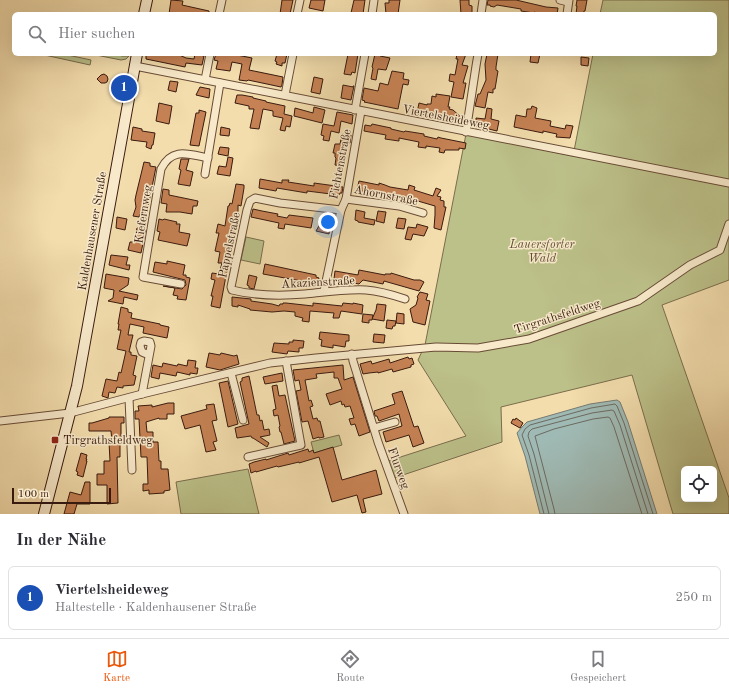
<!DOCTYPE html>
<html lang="de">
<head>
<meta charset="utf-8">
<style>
	body { margin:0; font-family:"Old Standard TT",serif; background:#f7f7f7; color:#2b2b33 }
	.controls { position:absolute; right:12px; bottom:12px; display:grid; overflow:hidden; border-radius:6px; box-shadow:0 4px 16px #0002 }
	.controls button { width:36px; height:36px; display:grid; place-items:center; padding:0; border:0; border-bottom:1px solid #e1e1e2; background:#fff; color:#2b2b33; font:20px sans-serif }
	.scale { position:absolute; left:12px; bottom:10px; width:99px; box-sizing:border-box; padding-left:4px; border:2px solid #391a0e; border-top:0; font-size:11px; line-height:14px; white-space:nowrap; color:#391a0e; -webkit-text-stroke:3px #f7e9ca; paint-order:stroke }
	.you { position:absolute; left:328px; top:222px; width:14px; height:14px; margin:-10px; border:3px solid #fff; border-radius:50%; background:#1a73e8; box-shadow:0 0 0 6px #1a73e833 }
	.badge { display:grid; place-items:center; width:26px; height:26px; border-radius:50%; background:#ea580c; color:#fff; font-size:13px; font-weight:700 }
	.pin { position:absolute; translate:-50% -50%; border:2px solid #fff; box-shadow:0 1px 4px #0006 }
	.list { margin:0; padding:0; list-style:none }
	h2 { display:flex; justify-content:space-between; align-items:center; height:52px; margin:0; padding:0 16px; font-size:17px }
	h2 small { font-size:13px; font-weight:400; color:#7c7c81 }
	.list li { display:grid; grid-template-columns:26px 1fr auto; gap:12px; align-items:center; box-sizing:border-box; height:64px; margin:0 8px 8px; padding:0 8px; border:1px solid #e1e1e2; border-radius:6px }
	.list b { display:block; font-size:15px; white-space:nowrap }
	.list p { margin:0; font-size:13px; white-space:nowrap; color:#7c7c81 }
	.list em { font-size:13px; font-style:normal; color:#7c7c81 }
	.icon { flex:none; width:22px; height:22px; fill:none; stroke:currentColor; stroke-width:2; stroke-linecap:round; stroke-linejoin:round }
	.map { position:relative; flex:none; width:729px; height:514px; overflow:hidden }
	.search { position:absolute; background:#fff; box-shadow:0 4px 16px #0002; left:12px; right:12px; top:12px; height:44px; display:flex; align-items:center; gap:10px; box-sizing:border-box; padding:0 14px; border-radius:6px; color:#7c7c81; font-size:15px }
	.sheet { height:124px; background:#fff }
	nav { display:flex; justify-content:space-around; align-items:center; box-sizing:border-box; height:56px; border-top:1px solid #e1e1e2; background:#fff; font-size:11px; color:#7c7c81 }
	nav a { display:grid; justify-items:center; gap:2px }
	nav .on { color:#ea580c }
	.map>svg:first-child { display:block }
	.green { fill:#bcc089; stroke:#7a6d4c; fill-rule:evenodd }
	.water { fill:#9fbab4; stroke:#767a72 }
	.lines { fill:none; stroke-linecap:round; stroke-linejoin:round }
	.shore { stroke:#6c6a61; stroke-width:1 }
	.building { fill:#c68254; stroke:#391a0e }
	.street-casing { stroke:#684b36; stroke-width:9 }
	.secondary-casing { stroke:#391a0e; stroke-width:12 }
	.street { stroke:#f7e9ca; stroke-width:7 }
	.secondary { stroke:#f7e9ca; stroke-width:10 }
	.poi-dot { fill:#8f2418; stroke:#f7e9ca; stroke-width:1.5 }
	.labels { text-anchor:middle; stroke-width:3; stroke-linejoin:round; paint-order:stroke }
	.street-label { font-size:12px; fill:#391a0e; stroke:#f7e9ca }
	.park-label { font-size:12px; font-style:italic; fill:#604c33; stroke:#f7e9ca }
	.poi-label { font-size:12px; fill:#391a0e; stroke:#f7e9ca; text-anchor:start }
</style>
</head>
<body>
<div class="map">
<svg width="729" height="514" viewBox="0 0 729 514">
	<rect width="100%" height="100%" fill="#f3ddad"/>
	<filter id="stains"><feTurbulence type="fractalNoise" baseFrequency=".005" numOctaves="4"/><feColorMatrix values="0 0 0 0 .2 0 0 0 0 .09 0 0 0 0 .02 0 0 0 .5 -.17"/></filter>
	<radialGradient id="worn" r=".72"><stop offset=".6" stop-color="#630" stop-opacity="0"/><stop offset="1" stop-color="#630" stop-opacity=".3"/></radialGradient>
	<g class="green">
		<path d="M603 0H729V280L662 305 729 498V514H673L632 375 501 407 502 442 394 478 388 461 466 436 418 360 425 345 466 134 573 156 593 54H715V14H600ZM684 469H714V499H684Z"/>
		<path d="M40 54H63L91 60 90 65Z"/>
		<path d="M91 54H115L122 56H129L126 59 121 60Z"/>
		<path d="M246 237 264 241 260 264 241 260Z"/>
		<path d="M339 435 342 445 314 453 311 442Z"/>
		<path d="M248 469 259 514H181L176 482Z"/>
	</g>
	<path class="water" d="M617 400 620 402 628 422 657 514H540L525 456 517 433 522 427 527 422 590 404Z"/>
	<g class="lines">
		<g class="shore">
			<path d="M544 514 529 455 522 435 525 429 530 425 591 408 615 404 617 406 624 423 653 514"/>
			<path d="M549 514 534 454 528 436 529 432 532 429 592 413 612 410 614 411 620 425 648 514"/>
			<path d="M555 514 554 509 535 436 554 429 593 419 608 417 610 418 614 427 642 514"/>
		</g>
	</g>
	<g class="building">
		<path d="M171 0 183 1 182 5 209 11V14H169Z"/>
		<path d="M282 0H293L290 14H280Z"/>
		<path d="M311 0H325L323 11 309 8Z"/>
		<path d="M354 0H365L363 14 351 13Z"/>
		<path d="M389 0H400L398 14H386L385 3H389Z"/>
		<path d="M460 0H469V5L472 6V14H461Z"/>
		<path d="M488 0H516L546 7 558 8 557 14H541L534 12V13L521 11V9L497 5 494 7 490 6V5H487Z"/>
		<path d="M577 0H587L585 11H584L583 14H576L577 6H576Z"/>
		<path d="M146 54H177L186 58 194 59 195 54 204 56 202 65 186 63 185 67 146 59Z"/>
		<path d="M216 54H237V55L252 58 249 70 283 77 282 85 281 87 248 80 247 81 239 80 242 64 232 62 230 71 216 69 218 61 214 60Z"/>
		<path d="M277 54H287L285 63H282V66L276 64 277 62 275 61Z"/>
		<path d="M348 54H358L355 73 352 72 351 75 344 74Z"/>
		<path d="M375 54H381L380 56 390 58 386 70 378 69 376 80 371 79 373 68 372 67Z"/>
		<path d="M457 54H466L462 65 468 66 463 83H466L463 99 451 97 454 82 449 81 450 74 455 75 458 59H456Z"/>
		<path d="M487 54H498L496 67V70L498 71 495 89H493V93L488 92 485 108 475 106 478 94H480L486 80 485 64Z"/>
		<path d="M531 54H540L538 63 530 62Z"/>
		<path d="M581 57 589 58 588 66 581 65Z"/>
		<path d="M392 71 404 73 403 79 409 80 408 85 403 84 398 109 364 102 365 101 362 100 364 88 378 91 380 83 388 85Z"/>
		<path d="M104 74 107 76 108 79 107 82 105 83H101L97 79 101 75Z"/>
		<path d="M314 77 323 79 320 94 311 92Z"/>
		<path d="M170 81 178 82 176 92 168 90Z"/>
		<path d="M343 85 353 87V86H354L351 100 341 98Z"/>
		<path d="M200 87 210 89 209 98 196 95Z"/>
		<path d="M436 94 450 96 448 107H450L449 109 453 110 462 118 459 119 458 122 417 113 419 103 427 105V104H431L432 96 436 97Z"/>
		<path d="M237 95H242L253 97V98L266 101V102L285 106 284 114 292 116 290 127 286 126 285 131 280 130 283 118 273 116V111L263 109 259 129 250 128 254 109H249V106L235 103Z"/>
		<path d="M159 103 172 106 169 124 156 121Z"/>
		<path d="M532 106 537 108 535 118 551 121 550 126 565 129 566 125 573 126 570 138 556 137 557 134 543 131V133L514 127 516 115 526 117 527 109H531Z"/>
		<path d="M314 107 325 110 322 123 294 116 295 108 313 113Z"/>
		<path d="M487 108 492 109 491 119 499 121 497 131 472 125 473 120 476 121V118L485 119Z"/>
		<path d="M199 110 206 112 199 146 190 145 196 113H199Z"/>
		<path d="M337 112 353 115 352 124 341 121 339 133 331 131 329 141 323 140 324 136 321 135 323 124 334 126Z"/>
		<path d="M372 124 391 128V129L404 132 405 131 424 134V136L437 139 438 137 441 138 466 143 465 149 459 148V150H445L444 153 439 152 440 148 426 146V148L418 147 419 142 399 138V141L385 139 386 135 364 131 365 125 371 126Z"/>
		<path d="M133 127 142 129V131L155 133 153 145H152L151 149 146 147 147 142 131 140Z"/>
		<path d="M221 127 230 129 229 136 220 135Z"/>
		<path d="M342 134 351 135 350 143H347L344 159H342L340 166 335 165 336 158 335 157V153H333L335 144H340Z"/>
		<path d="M220 147 229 148 228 156 218 154Z"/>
		<path d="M228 157 233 158 230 176 217 174 219 166 226 167Z"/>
		<path d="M181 159H189L186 170 193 172 190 186 178 184 181 170 179 169Z"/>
		<path d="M144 162 150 163V166L156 167 147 212H143V215L140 214 139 217 133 216 136 207 135 200 136 195Z"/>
		<path d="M260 179 282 183V180H289L288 182 314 186V183L343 187 342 193H340L339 195 307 191V193L277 188 276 191 259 188Z"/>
		<path d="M359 181 379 185V183L385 185 390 187 408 190 409 185 415 187 414 190 433 196 436 188 441 190 437 196 441 197 440 200 444 201V207H446L441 230 434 228 435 215V206L404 197 403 199 357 190Z"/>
		<path d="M236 184 244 185V188L241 206 238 205V211L220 308 211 306 213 296H211L215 280 211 279 212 273 219 274 222 263H218L220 252 215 251 219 233H216L218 224 225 226 228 206H229L230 203 232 204Z"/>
		<path d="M163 189 169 190V195L198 201 197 206H193L192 214 180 212H166L167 204 161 203Z"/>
		<path d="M253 209 262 211 278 214 277 216 287 218 289 215 313 218 311 228 285 224 284 229 278 228 279 223 251 217Z"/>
		<path d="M356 210 365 212 364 218 375 220 374 225 358 222V221L355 220Z"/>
		<path d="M378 211 386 212 384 223 376 221Z"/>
		<path d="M117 217 127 219 125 230 116 228Z"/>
		<path d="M398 218 406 219 404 229 396 228Z"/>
		<path d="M159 219 163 220 164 219 177 222 176 224H180L179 232 190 234 187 246 158 240 160 232 157 231Z"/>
		<path d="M323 219 331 220 329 234 316 231Z"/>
		<path d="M417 224 428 227 424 236 413 234 411 240 405 239 408 227 416 228Z"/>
		<path d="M137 228 146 229 141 253 128 250 130 242H134Z"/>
		<path d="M111 255 128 257 126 265H130L129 270 109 265Z"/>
		<path d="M167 261 185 265 183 275H186V277L190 278 186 300 177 299 178 296 173 295 175 288 163 286 182 289 186 285 185 280 153 272 155 262 167 264Z"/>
		<path d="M265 264 316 275V277L319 278 318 284 263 274Z"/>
		<path d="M359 270 385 275V274H391V273L414 280H420L424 282 419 291 384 281 383 284 363 280 359 284 334 279 335 271 358 275Z"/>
		<path d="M106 274 129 278 128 285 119 291 138 295 137 300 124 297 123 304 108 301 113 298 114 290 104 288Z"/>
		<path d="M249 275 257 277 254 289 249 288V286L247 285Z"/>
		<path d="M420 292 428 294 426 300 430 301 425 325 413 322 410 309 416 305 418 298 417 297Z"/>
		<path d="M232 297 251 299V301L272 304 279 306 280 304H283V303H286L313 306V303L342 306 343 303 353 304V303L363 305 362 314 341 311 339 318H333L334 313 310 311 309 322 302 321 303 318 295 316V312L284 311 272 312 250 310V309L238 305V307L232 306Z"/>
		<path d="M377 304 386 305 384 321 372 319 376 310Z"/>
		<path d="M121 307 128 309V312L132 313 131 318 160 324V325L169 327 167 338 143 333 144 327 130 324 128 335H133L129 352H131V355L137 356 133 375 136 376 134 385 123 386V388L117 387 115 393 109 392 108 398 102 396 106 379 117 381 119 372 121 373 126 351 117 349 121 330H118L119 324H118Z"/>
		<path d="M397 313 404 314V324L396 323Z"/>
		<path d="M363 314 373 315 372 320H369V323L362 322Z"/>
		<path d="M387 320 396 321 395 326H393L392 329 386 328Z"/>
		<path d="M320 332 349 335V341H346L345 347 333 345V348L321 346 322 340 319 339Z"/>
		<path d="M374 334 385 335 384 343 373 342Z"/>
		<path d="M293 340 304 341 303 348H299V352L288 351 287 354 272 352 274 343 289 344V342H293Z"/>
		<path d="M209 353 220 355 221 353 234 356 237 355 239 364 220 370 206 367Z"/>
		<path d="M408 357 409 359 412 358 414 364 411 365V367L393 372 392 369 378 373V372L369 373 363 374 360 364 371 361 372 364 389 359 390 363Z"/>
		<path d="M188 360 196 361 195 368H198L197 374 190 373V375L177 372 176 376 160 373 159 379 151 377 153 365 162 367 163 363 177 366 178 364 187 366Z"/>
		<path d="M343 365 344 380 353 377 370 432 359 436 355 424 351 425 349 419 354 418 350 406 345 407 344 404 342 405 341 401 330 405 326 394 342 389 338 378H334V372L316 374 317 378 305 380 309 401 311 400 313 406 310 407 313 419 317 418 318 421H320L324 437 319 438V437L313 439 308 421 302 422 296 391 301 390 299 380 295 381 293 370Z"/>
		<path d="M282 373 283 381 265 384 263 377Z"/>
		<path d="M249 376 257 415H259L260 421 262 420 264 430 269 429 270 435 260 437 269 443 267 447 253 438H252L251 436 237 438 235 428 249 424 240 382 242 381V378Z"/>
		<path d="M228 381 238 424 228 427 219 383Z"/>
		<path d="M277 385 279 396 285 395 295 441 284 444 281 432H280L279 427 280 426 278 415 274 416 273 410 276 409 272 386Z"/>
		<path d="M402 391 414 427 418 426 424 443 413 447 409 435 386 442 383 432 402 426 399 414 379 421 377 416H375L374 411 395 404 392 394Z"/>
		<path d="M168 403H174V414H167V419H159V418L146 422 147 432H153V442H158L159 461H161V469H168L170 490 164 491V493L149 494V490L143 491V484H148L147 457H141L139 419H135V411H139L138 406 152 405V407Z"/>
		<path d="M214 404 217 420 212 421 217 441 213 442 216 450 206 452 200 425 185 429 181 416 207 409 206 405Z"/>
		<path d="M109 417H124V423H121V443H120V457H117L118 503 107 504V485H97V474H104V461H110L109 442H112L111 431H89V423H92L109 418Z"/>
		<path d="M516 418 523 423 520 428 511 423 513 419 515 420Z"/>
		<path d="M333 447 342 480 376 470 382 494 363 499 366 512 362 513 357 495 332 502 319 457 299 463V462L278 467 277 466 256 472V471L251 473 249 464 254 462 266 459V460L288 453 289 455 308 449 309 452 313 450 314 453Z"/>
		<path d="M81 453 87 455 86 459H87L86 461H87L83 477 77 475 78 472 76 471Z"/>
		<path d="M85 482H90V504H77L74 514H64L70 492 81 495Z"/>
	</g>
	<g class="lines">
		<g class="street-casing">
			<g id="street">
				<path d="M560 0 568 2"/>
				<path d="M219 14 222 0"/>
				<path d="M297 14 300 0"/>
				<path d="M372 14 374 0"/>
				<path d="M481 14 483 0"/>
				<path d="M567 14 569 0"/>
				<path d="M135 66C333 106 531 145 729 183"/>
				<path d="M205 80 210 54"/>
				<path d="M285 95 293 54"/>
				<path d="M355 110 365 54"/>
				<path d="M466 132 476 66 478 54"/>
				<path d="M205 174 220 83"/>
				<path d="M346 199 399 206 423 213"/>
				<path d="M341 210 280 203 255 198 250 201 247 210 231 287 232 290C256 296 281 296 305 294 325 292 346 289 366 290 380 291 393 295 405 299"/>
				<path d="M181 284 143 277 161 169C172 147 188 154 208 158"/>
				<path d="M324 291 341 210 346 199 361 111"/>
				<path d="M352 354 353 361 378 442 404 514"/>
				<path d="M231 373 243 420"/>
				<path d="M142 394 151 346 150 342 144 341 141 342 140 346 142 352 149 355"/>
				<path d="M129 398 132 470"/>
				<path d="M0 421 70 413 142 394 270 363 316 358 436 347 478 348 529 339 638 301 690 265 720 250 729 224"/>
				<path d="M374 428 395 422"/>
				<path d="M248 457 301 445 286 361"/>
			</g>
		</g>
		<g class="secondary-casing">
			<g id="secondary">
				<path d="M144 14 147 0"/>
				<path d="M44 514 77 386 137 54"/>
			</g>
		</g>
		<use href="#street" class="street"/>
		<use href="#secondary" class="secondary"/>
	</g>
	<rect class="poi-dot" x="51" y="436" width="8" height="8" rx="2"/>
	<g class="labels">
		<g class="street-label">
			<text transform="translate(446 117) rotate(11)" y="4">Viertelsheideweg</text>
			<text transform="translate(340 164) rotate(-79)" y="4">Fichtenstraße</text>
			<text transform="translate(386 195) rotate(11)" y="4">Ahornstraße</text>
			<text transform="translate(143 214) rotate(-81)" y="4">Kiefernweg</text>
			<text transform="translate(92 231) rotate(-80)" y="4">Kaldenhausener Straße</text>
			<text transform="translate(229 245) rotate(-78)" y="4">Pappelstraße</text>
			<text transform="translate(318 282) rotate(-3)" y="4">Akazienstraße</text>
			<text transform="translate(557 316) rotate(-18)" y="4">Tirgrathsfeldweg</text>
			<text transform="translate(399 468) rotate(70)" y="4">Flurweg</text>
		</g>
		<g class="park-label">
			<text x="542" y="248">Lauersforter<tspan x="542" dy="14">Wald</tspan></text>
		</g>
		<g class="poi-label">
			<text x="63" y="444">Tirgrathsfeldweg</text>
		</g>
	</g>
	<rect width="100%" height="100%" filter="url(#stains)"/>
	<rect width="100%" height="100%" fill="url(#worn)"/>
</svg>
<div class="controls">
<button><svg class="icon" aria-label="locate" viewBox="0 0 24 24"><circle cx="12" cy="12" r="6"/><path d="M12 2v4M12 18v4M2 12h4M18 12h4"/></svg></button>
</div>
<div class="scale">100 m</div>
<div class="you"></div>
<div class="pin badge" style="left:124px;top:88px;background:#1a4fb4">1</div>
<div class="search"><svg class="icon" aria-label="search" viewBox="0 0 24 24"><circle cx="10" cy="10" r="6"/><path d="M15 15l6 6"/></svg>Hier suchen</div>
</div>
<section class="sheet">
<h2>In der Nähe<small></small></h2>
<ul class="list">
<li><span class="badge" style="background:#1a4fb4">1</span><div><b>Viertelsheideweg</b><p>Haltestelle · Kaldenhausener Straße</p></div><em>250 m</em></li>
</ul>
</section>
<nav>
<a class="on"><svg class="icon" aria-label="map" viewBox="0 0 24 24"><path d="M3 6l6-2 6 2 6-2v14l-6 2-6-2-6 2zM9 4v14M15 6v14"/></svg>Karte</a>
<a><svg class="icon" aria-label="directions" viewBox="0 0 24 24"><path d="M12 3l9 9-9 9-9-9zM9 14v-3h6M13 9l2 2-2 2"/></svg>Route</a>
<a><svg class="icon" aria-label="saved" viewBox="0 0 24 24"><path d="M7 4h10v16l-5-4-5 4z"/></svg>Gespeichert</a>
</nav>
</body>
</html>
